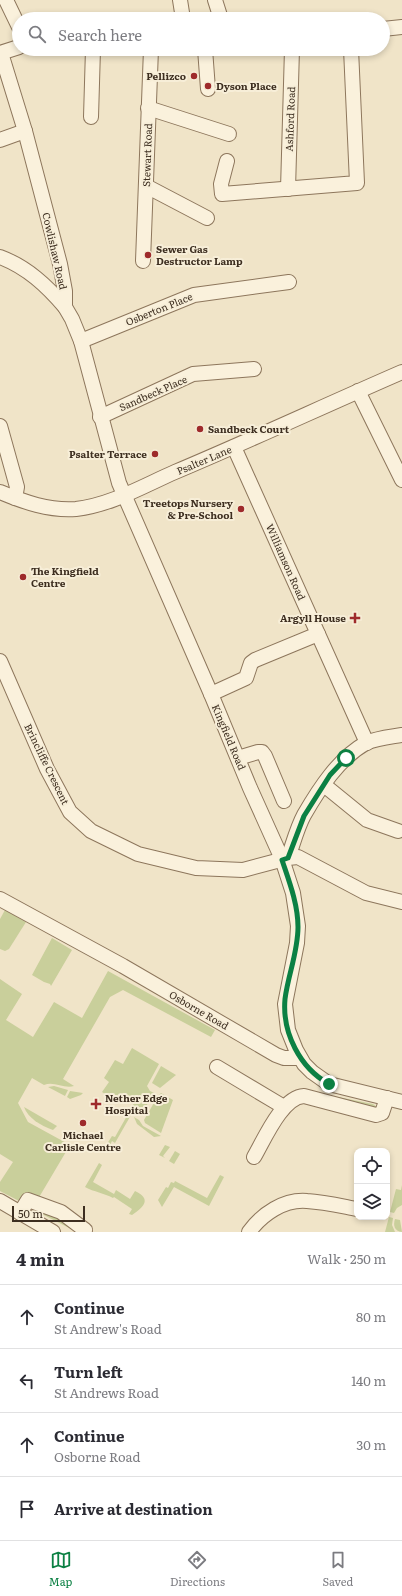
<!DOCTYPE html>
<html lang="en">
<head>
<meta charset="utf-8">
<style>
	body { margin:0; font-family:Literata,serif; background:#f2f2f3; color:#2b2b33 }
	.controls { position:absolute; right:12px; bottom:12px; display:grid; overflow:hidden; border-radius:8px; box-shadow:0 2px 6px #0003 }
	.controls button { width:36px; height:36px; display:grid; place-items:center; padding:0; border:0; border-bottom:1px solid #e1e1e2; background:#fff; color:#2b2b33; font:20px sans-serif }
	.scale { position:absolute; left:12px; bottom:10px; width:73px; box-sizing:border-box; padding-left:4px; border:2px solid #3d2e20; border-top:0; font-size:11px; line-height:14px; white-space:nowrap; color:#3d2e20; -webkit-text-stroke:3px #f7eed8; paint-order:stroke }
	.stop { position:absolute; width:12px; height:12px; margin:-9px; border:3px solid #0b8043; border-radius:50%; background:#fff }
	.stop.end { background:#0b8043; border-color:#fff; box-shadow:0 1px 4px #0008 }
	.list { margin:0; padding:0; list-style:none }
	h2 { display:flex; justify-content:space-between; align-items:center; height:52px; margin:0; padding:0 16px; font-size:17px }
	h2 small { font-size:13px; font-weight:400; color:#7c7c81 }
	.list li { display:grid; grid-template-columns:26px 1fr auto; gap:12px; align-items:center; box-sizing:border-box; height:64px; padding:0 16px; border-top:1px solid #e1e1e2 }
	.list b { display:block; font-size:15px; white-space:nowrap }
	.list p { margin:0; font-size:13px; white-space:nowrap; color:#7c7c81 }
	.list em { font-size:13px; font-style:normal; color:#7c7c81 }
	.icon { flex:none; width:22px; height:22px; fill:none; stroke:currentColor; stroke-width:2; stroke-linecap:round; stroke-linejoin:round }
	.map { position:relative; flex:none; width:402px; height:1232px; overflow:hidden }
	.search { position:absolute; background:#fff; box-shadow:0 2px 6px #0003; left:12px; right:12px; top:12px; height:44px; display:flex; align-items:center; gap:10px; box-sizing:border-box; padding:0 14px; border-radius:22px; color:#7c7c81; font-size:15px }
	.sheet { height:308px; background:#fff }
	nav { display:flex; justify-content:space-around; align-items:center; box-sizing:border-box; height:56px; border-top:1px solid #e1e1e2; background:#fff; font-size:11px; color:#7c7c81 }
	nav a { display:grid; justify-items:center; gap:2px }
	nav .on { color:#0b8043 }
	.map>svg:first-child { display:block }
	.green { fill:#c9cf9b }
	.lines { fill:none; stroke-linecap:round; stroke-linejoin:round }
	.minor-casing { stroke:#8d765c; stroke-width:16 }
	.minor { stroke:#faf1dc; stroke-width:14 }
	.route { stroke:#0b8043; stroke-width:5 }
	.poi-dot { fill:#9e2a2b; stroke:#f7eed8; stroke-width:1.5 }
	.labels { text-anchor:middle; stroke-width:4; stroke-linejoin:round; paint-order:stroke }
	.poi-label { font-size:10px; font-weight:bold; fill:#3d2e20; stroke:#f7eed8; text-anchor:start }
	.street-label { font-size:10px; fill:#3d2e20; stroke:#f7eed8 }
</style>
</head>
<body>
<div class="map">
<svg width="402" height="1232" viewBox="0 0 402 1232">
	<rect width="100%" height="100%" fill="#f0e4c8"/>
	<g class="green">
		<path d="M5 910 26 922 9 949 5 951 0 949V919Z"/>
		<path d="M52 938 72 950 51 986 50 984 44 982 32 975Z"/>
		<path d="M108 971 215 1030 211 1037 123 990 110 997 63 1079 74 1086C64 1089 54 1081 44 1085L32 1078 18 1103 28 1122 70 1145 38 1199 26 1192 19 1201 0 1191V1182L13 1162 0 1154V979L22 994 6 1020 33 1037 54 1002 82 1018Z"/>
		<path d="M132 1048 159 1064 147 1086 150 1091 154 1093 141 1115 131 1109 134 1103 122 1096 121 1097 113 1094 111 1098 102 1092 109 1082 104 1078 115 1060 123 1064Z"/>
		<path d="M161 1066 176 1075 160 1088 152 1083Z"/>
		<path d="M54 1086 68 1090 65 1096 48 1087Z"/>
		<path d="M70 1091 83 1093 81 1095 70 1099 67 1097Z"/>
		<path d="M161 1093 173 1100 161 1133 145 1123 144 1120 158 1096Z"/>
		<path d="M333 1096 373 1104 378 1108 374 1111 332 1100Z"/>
		<path d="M24 1107 57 1126 53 1130C41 1126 28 1118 24 1107Z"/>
		<path d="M128 1114 131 1115 115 1143 112 1141 110 1145 107 1144 112 1136 115 1137Z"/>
		<path d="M134 1117 139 1120 143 1126 161 1136 154 1137 137 1124Z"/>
		<path d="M165 1145 170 1147 163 1156 165 1158 159 1155Z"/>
		<path d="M175 1151 180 1154 174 1164 169 1161Z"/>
		<path d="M99 1163 102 1165 93 1182 114 1194 116 1190 130 1199 135 1191C152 1199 144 1207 132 1215L129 1214 132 1209 114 1197 113 1198C104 1193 94 1192 85 1187Z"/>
		<path d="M220 1175 224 1177 209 1206 174 1187 162 1207 158 1200 166 1187 168 1188 171 1182 174 1183 175 1181 207 1198Z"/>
		<path d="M402 1185V1205L397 1208 394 1213 390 1212 396 1189 401 1190Z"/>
		<path d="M39 1208 48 1210 77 1232 34 1210Z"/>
		<path d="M389 1217 393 1218 392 1225 395 1232H385Z"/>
		<path d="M395 1219 400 1220 402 1232C394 1231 393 1225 395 1219Z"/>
	</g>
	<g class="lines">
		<g class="minor-casing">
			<g id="minor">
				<path d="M6 0 19 27"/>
				<path d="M180 0 183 19"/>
				<path d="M215 0 221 19"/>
				<path d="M383 29 402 27"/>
				<path d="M205 49 208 89"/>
				<path d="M0 53 19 47"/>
				<path d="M1 53 25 131 60 264 65 291V307L72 319 81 341 119 483 211 694 250 788 282 859 293 893 298 926 297 943 285 1004 288 1030 296 1050 304 1064 312 1072 329 1084 402 1102"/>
				<path d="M148 108 229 134"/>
				<path d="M91 117 93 49"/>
				<path d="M0 140 25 131"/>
				<path d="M227 161 221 184 222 194 357 183 351 49"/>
				<path d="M146 186 207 218"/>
				<path d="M288 189 292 49"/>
				<path d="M0 257C27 267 47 286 65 307"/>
				<path d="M143 261 151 49"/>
				<path d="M81 341 194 295 289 282"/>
				<path d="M358 391 402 480"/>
				<path d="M100 417 193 374 254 369"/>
				<path d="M0 426 17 487 15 498"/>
				<path d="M234 447 367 743"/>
				<path d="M0 492C24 502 49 511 76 509 111 505 143 486 175 472 251 440 326 405 402 372"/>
				<path d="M0 661 47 769 70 812 91 831 138 854 196 868 243 870 288 858 298 857 366 893 402 902"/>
				<path d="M211 694 246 678 251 663 255 660 318 634"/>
				<path d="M238 758 258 752H262L265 756 284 801"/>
				<path d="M324 785 367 820 398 831"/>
				<path d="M288 858C293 844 297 828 304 815 319 789 339 758 366 743 377 738 390 737 402 735"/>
				<path d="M0 899 123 966 276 1055 284 1058H300"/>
				<path d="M217 1067 284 1107"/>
				<path d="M254 1157C264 1140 282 1097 304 1096L376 1115 382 1113 387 1098"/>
				<path d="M0 1201 53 1232"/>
				<path d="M20 1213 28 1200 61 1212 85 1230 84 1232"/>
				<path d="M249 1232C262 1214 284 1199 307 1201 324 1202 341 1206 357 1209"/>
			</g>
		</g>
		<use href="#minor" class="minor"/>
	</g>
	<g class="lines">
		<path class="route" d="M329 1084C300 1068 282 1033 285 999 288 975 298 952 298 927 298 904 289 881 282 860L288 858 304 816 330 775 346 758"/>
	</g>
	<g class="poi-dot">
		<circle cx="194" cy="76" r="4"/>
		<circle cx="208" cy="86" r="4"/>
		<circle cx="148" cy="255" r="4"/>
		<circle cx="200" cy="429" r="4"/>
		<circle cx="155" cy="454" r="4"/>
		<circle cx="241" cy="509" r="4"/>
		<circle cx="23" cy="577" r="4"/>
		<path d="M353 612h4v4h4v4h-4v4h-4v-4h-4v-4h4z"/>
		<path d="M94 1098h4v4h4v4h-4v4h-4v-4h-4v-4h4z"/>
		<circle cx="83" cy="1123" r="4"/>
	</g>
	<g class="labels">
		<g class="poi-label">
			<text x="186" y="80" text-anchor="end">Pellizco</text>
			<text x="216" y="90">Dyson Place</text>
			<text x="156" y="253">Sewer Gas<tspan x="156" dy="12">Destructor Lamp</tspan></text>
			<text x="208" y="433">Sandbeck Court</text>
			<text x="147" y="458" text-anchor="end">Psalter Terrace</text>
			<text x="233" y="507" text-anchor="end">Treetops Nursery<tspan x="233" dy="12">&amp; Pre-School</tspan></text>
			<text x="31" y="575">The Kingfield<tspan x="31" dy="12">Centre</tspan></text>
			<text x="346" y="622" text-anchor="end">Argyll House</text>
			<text x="105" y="1102">Nether Edge<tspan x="105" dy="12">Hospital</tspan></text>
			<text x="83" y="1139" text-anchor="middle">Michael<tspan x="83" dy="12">Carlisle Centre</tspan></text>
		</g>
		<g class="street-label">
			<text transform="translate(290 119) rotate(-88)" y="4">Ashford Road</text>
			<text transform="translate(147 155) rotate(-88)" y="4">Stewart Road</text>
			<text transform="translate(55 251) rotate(77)" y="4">Cowlishaw Road</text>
			<text transform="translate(159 309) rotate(-22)" y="4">Osberton Place</text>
			<text transform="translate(153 393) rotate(-24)" y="4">Sandbeck Place</text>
			<text transform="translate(204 460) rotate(-23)" y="4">Psalter Lane</text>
			<text transform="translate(286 562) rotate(66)" y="4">Williamson Road</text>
			<text transform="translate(229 737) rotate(67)" y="4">Kingfield Road</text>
			<text transform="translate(47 764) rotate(64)" y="4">Brincliffe Crescent</text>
			<text transform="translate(199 1010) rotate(30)" y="4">Osborne Road</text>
		</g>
	</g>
</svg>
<div class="controls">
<button><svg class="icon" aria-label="locate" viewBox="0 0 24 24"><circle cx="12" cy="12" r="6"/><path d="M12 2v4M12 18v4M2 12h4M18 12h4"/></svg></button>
<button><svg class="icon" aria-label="layers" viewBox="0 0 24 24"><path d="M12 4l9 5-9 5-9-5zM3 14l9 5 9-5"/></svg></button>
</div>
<div class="scale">50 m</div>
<div class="stop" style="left:346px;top:758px"></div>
<div class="stop end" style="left:329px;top:1084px"></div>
<div class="search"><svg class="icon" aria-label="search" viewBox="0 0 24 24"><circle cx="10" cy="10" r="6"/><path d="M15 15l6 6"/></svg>Search here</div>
</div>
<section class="sheet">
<h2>4 min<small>Walk · 250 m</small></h2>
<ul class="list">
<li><svg class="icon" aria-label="ahead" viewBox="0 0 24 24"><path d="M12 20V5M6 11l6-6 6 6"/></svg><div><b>Continue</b><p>St Andrew's Road</p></div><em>80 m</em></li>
<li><svg class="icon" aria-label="left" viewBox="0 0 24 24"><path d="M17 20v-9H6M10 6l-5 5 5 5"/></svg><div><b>Turn left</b><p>St Andrews Road</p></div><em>140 m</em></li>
<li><svg class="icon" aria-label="ahead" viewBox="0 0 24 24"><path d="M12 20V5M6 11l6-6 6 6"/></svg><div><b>Continue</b><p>Osborne Road</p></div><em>30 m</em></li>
<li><svg class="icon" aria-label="arrive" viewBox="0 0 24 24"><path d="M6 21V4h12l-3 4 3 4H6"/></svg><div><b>Arrive at destination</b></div></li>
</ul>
</section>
<nav>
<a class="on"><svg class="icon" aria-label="map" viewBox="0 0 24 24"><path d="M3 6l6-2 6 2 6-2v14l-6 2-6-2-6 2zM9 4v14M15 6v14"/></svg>Map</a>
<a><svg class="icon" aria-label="directions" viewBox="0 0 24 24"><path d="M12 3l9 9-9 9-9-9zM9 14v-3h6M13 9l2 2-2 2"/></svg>Directions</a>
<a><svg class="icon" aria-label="saved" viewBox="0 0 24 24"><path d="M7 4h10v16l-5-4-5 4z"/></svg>Saved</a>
</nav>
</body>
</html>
